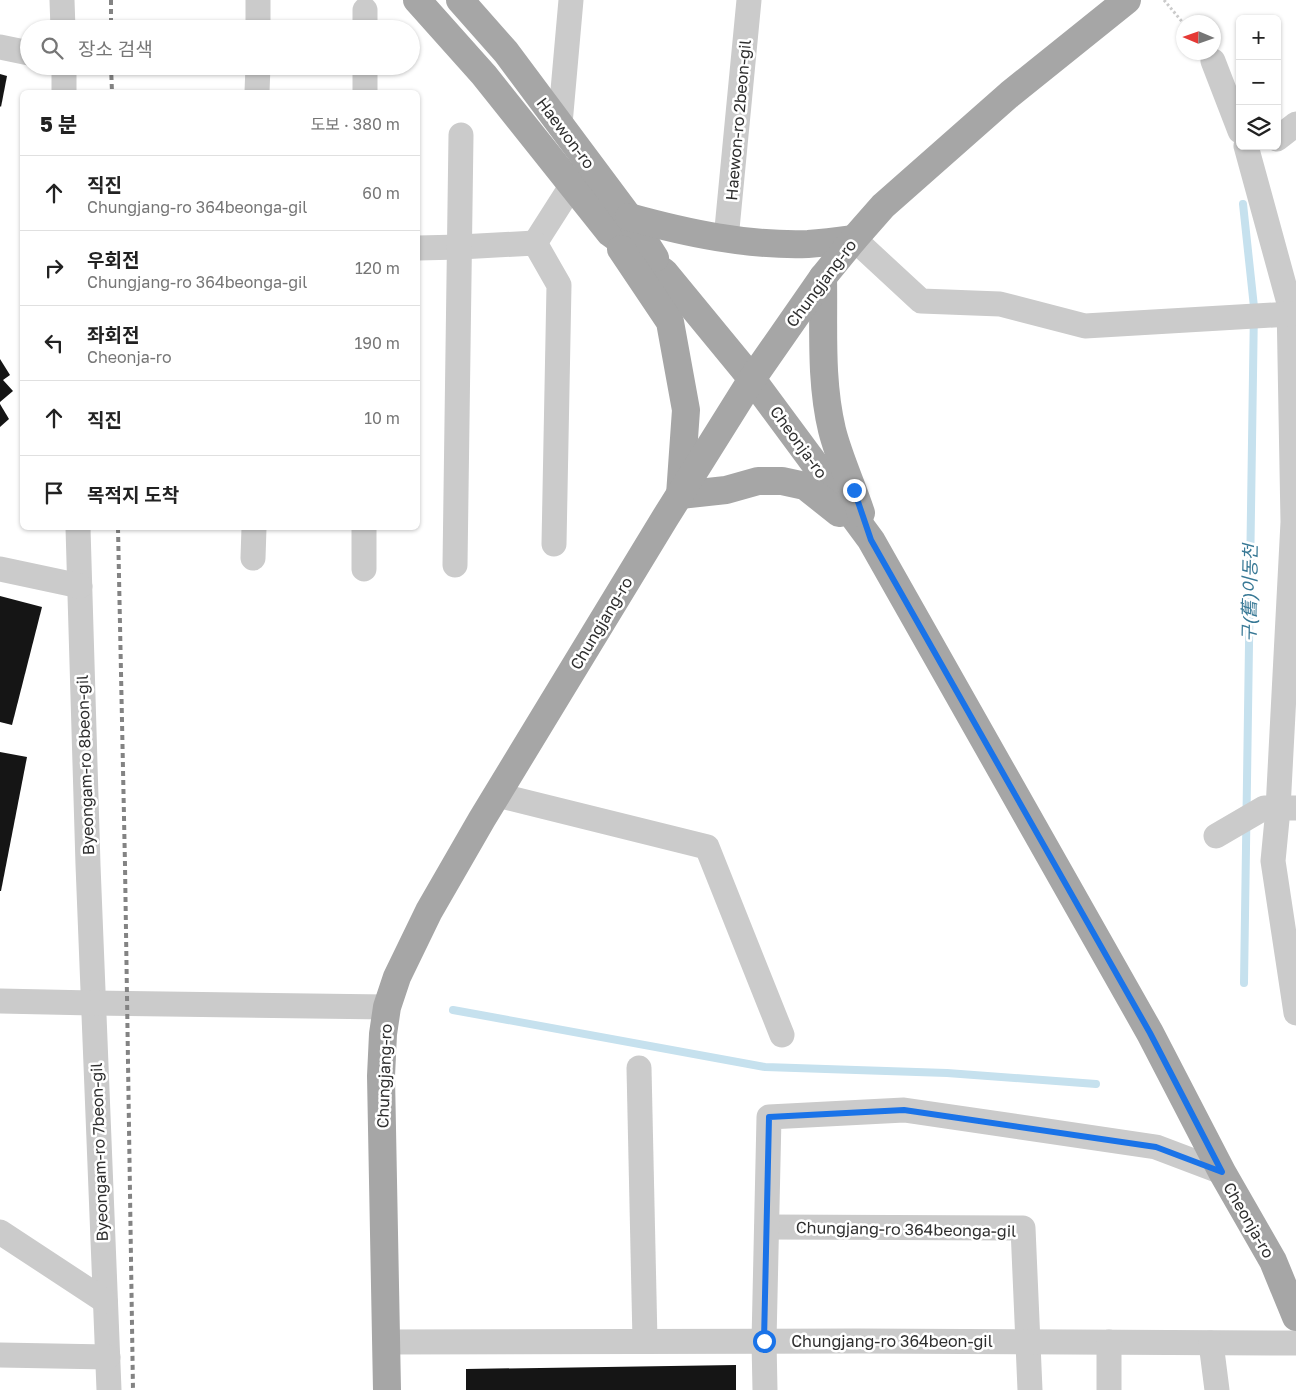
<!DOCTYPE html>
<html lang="ko">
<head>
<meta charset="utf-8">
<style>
	body { margin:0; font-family:"Golos Text","Noto Sans KR",sans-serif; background:#f6f6f6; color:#222 }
	.controls { position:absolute; right:15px; top:15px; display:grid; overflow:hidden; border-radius:8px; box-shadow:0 1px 4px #0004 }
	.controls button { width:45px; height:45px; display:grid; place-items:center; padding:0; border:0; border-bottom:1px solid #e0e0e0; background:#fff; color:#222; font:25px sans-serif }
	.compass { position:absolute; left:1176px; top:15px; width:45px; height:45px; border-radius:50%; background:#fff; box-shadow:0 1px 4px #0004; rotate:272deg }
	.stop { position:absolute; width:15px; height:15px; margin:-11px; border:4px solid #1a73e8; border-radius:50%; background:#fff }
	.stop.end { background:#1a73e8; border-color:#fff; box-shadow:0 1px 5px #0008 }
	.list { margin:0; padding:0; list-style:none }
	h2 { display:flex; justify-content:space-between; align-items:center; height:65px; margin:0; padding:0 20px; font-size:21px }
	h2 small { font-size:16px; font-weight:400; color:#767676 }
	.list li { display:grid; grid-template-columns:32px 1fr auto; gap:15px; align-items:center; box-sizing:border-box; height:75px; padding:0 20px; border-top:1px solid #e0e0e0 }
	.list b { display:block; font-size:19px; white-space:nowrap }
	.list p { margin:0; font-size:16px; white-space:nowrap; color:#767676 }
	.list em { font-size:16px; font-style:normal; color:#767676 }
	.icon { flex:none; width:28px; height:28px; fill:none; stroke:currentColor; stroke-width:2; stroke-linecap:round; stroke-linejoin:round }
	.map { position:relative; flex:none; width:1296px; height:1390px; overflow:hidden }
	.search { position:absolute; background:#fff; box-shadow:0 1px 4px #0004; left:20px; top:20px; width:400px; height:55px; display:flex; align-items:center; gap:12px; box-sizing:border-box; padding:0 18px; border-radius:28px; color:#767676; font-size:19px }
	.panel { position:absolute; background:#fff; box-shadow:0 1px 4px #0004; left:20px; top:90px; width:400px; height:440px; border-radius:8px }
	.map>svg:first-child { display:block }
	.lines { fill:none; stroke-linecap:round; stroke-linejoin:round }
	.stream { stroke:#c6e1ee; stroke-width:8 }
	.building { fill:#151515 }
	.path { stroke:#cbcbcb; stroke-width:3; stroke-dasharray:2.5 2.5; stroke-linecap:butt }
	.minor { stroke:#cbcbcb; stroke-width:25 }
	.major { stroke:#a6a6a6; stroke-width:28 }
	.rail { stroke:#838383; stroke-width:4; stroke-dasharray:5 4; stroke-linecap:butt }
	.route { stroke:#1a73e8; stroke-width:6 }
	.labels { text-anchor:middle; stroke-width:5; stroke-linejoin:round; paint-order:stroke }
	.street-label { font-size:16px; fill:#2e2e2e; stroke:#fff }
	.water-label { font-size:18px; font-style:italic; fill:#377895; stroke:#fff }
</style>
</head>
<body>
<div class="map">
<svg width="1296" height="1390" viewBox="0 0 1296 1390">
	<rect width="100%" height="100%" fill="#fff"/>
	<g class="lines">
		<g class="stream">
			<path d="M1243 204 1254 307 1244 983"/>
			<path d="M453 1010 765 1067 947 1073 1096 1084"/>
		</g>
	</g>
	<g class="building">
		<path d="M0 74 7 76 1 107 0 106Z"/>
		<path d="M0 359 10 375 3 380 13 391 0 402Z"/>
		<path d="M0 404 9 419 0 427Z"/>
		<path d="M0 596 42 607 12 725 0 722Z"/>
		<path d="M0 752 27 757 1 891H0Z"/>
		<path d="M736 1365V1390H466V1369Z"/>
	</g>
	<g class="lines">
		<path class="path" d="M1164 0 1184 24"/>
		<g class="minor">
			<path d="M62 0 63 29"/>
			<path d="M258 29V0"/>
			<path d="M365 29V10"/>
			<path d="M0 47 29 53"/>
			<path d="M1213 61 1240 131"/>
			<path d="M64 66V92"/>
			<path d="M257 92 258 66"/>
			<path d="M365 92V66"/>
			<path d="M560 124 571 0"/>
			<path d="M1277 139 1296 124"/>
			<path d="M1246 146 1289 303 1293 522 1278 809 1273 861 1296 1013"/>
			<path d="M726 239 749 0"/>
			<path d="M854 239 921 301 1000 304 1085 326 1290 314"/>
			<path d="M535 243 572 185"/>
			<path d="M418 248 460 247 535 243 559 285 554 544"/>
			<path d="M78 528 88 865 109 1390"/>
			<path d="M253 558 254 528"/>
			<path d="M455 565 461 135"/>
			<path d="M0 569 80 586"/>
			<path d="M364 569V528"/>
			<path d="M497 795 707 847 782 1035"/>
			<path d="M1216 836 1264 808H1296"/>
			<path d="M0 1001 93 1003 387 1007"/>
			<path d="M639 1068 645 1341"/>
			<path d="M767 1227 1023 1228 1030 1390"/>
			<path d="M0 1232 105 1301"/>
			<path d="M386 1342 858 1341 1296 1343"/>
			<path d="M1109 1342V1390"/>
			<path d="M1211 1343 1217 1390"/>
			<path d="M0 1355 108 1357"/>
			<path d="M765 1390 764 1341 769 1117 904 1110 1156 1147 1222 1172"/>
		</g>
		<g class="major">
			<path d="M417 0 484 75 610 233 664 272 752 379 871 540 1150 1033 1222 1172 1273 1261 1296 1317"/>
			<path d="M460 0 506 52 629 217 655 258"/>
			<path d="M629 217C687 233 747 246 808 244 823 243 839 241 854 239"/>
			<path d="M621 249 670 322 686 410 680 495 726 490 758 481H782L805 486 839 513"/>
			<path d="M823 277C824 328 820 380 832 430 839 458 852 485 861 513"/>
			<path d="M387 1390 381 1076 383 1034 387 1007 397 977 429 911 482 819 665 518 752 379 823 277 854 239 883 206 1010 94 1127 0"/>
		</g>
		<g class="rail">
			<path d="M111 0V29"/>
			<path d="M111 66 112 92"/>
			<path d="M118 528 125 865 133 1390"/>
		</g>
	</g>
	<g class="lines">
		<path class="route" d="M764 1341 769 1117 904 1110 1156 1147 1222 1172 1150 1033 871 540 854 490"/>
	</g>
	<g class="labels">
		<g class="street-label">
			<text transform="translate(738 120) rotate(-85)" y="6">Haewon-ro 2beon-gil</text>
			<text transform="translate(566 133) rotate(53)" y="6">Haewon-ro</text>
			<text transform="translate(821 283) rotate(-53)" y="6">Chungjang-ro</text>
			<text transform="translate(799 442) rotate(54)" y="6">Cheonja-ro</text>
			<text transform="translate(601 623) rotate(-59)" y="6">Chungjang-ro</text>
			<text transform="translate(85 765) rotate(-92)" y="6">Byeongam-ro 8beon-gil</text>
			<text transform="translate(384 1076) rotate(-88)" y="6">Chungjang-ro</text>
			<text transform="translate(99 1152) rotate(-92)" y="6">Byeongam-ro 7beon-gil</text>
			<text transform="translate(1249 1220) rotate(60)" y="6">Cheonja-ro</text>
			<text transform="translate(906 1229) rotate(1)" y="6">Chungjang-ro 364beonga-gil</text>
			<text x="892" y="1347">Chungjang-ro 364beon-gil</text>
		</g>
		<g class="water-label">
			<text transform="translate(1250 593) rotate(-89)" y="6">구(舊)이동천</text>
		</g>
	</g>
</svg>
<div class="controls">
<button>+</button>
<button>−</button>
<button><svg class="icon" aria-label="layers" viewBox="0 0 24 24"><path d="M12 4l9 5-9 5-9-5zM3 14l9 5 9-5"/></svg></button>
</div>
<svg class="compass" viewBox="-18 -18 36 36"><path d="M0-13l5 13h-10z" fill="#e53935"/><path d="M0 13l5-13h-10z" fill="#767676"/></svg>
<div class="stop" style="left:764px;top:1341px"></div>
<div class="stop end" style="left:854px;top:490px"></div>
<div class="search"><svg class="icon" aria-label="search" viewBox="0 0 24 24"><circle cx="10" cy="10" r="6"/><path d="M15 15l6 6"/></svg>장소 검색</div>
<section class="panel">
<h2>5 분<small>도보 · 380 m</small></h2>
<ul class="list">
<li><svg class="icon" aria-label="ahead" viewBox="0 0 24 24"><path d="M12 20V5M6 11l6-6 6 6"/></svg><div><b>직진</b><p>Chungjang-ro 364beonga-gil</p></div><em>60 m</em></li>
<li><svg class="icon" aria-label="right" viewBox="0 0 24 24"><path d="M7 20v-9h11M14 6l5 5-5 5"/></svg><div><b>우회전</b><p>Chungjang-ro 364beonga-gil</p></div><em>120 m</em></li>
<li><svg class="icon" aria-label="left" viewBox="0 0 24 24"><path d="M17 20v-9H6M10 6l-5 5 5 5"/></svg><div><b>좌회전</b><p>Cheonja-ro</p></div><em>190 m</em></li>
<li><svg class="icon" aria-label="ahead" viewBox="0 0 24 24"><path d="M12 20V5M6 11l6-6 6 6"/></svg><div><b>직진</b></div><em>10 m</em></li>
<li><svg class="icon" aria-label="arrive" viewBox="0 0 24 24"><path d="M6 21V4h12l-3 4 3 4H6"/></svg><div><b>목적지 도착</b></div></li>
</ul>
</section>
</div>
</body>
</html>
